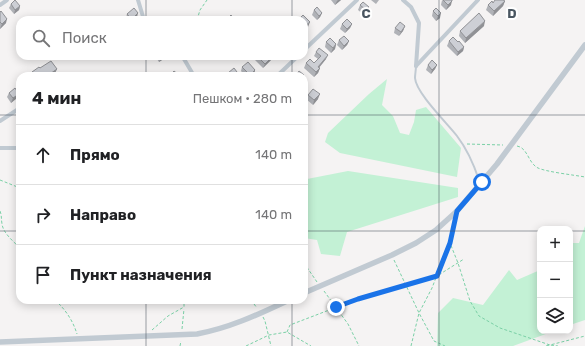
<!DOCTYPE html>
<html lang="ru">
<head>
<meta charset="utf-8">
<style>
	body { margin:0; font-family:Rubik,sans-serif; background:#f2f2f2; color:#202124 }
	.controls { position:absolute; right:12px; bottom:12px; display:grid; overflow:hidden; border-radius:8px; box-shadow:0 2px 10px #0003 }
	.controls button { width:36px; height:36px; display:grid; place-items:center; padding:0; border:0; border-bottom:1px solid #e0e0e0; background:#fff; color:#202124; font:20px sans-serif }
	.stop { position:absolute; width:12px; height:12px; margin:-9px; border:3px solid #1a73e8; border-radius:50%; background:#fff }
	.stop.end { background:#1a73e8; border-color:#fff; box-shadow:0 1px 4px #0008 }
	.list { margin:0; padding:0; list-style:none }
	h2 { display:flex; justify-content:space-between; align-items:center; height:52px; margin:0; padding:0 16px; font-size:17px }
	h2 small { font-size:13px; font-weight:400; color:#757577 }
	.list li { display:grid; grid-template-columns:26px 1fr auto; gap:12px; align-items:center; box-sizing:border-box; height:60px; padding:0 16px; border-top:1px solid #e0e0e0 }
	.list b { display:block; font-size:15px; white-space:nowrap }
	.list em { font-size:13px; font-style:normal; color:#757577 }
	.icon { flex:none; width:22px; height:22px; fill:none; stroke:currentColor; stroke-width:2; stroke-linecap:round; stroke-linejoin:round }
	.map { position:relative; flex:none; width:585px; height:346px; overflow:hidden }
	.search { position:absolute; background:#fff; box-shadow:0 2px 10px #0003; left:16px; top:16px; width:292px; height:44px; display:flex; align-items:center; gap:10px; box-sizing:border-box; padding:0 14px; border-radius:12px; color:#757577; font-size:15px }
	.panel { position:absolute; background:#fff; box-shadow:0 2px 10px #0003; left:16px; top:72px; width:292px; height:232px; border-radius:12px }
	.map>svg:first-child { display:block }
	.green { fill:#c3f1d5 }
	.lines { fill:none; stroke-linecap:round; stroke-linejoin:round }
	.path { stroke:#7ad0a6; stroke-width:1; stroke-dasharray:3 2; stroke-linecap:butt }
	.service { stroke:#c1cad2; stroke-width:2 }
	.minor { stroke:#c1cad2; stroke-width:4 }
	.tertiary { stroke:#c1cad2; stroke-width:5.5 }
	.wall { fill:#b0b2b7 }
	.shaded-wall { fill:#909195 }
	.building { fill:#cdcfd5; stroke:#909195 }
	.route { stroke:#1a73e8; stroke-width:5 }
	.grid { fill:none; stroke:#4a5661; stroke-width:1; stroke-opacity:0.55 }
	.grid-label { font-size:13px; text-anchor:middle; font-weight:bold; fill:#4a5661; stroke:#fff; stroke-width:4; stroke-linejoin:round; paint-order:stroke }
</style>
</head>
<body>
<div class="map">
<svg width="585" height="346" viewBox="0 0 585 346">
	<rect width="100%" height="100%" fill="#f5f3f3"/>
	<g class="green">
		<path d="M387 79 382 105 393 116 400 133 409 135 414 122 416 110 426 107 461 148 457 177 340 153 325 142 328 133 369 94Z"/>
		<path d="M348 171 458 188V197L347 232 340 256 321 254 317 240 304 238V186L307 179Z"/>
		<path d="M585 226V320L570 325V243H579Z"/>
		<path d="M509 270 517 280 540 270V331H554L513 346H437L438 313 453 298 483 305Z"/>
	</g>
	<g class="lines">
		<g class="path">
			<path d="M197 20 200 10 207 0"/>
			<path d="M467 144 503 145"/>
			<path d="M517 146C528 148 528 163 538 168 547 172 574 175 585 177"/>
			<path d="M0 180 20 188"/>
			<path d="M0 211C2 216 1 219 2 224 3 233 14 242 20 248"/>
			<path d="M454 221 450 243 458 263 470 301 479 316 500 328 550 345 585 336"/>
			<path d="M394 260 419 313 434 341 445 346"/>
			<path d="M304 263 317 282"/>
			<path d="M324 291 348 324 359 346"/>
			<path d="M55 300C66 310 73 321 77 334"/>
			<path d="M251 300 257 308"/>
			<path d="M263 317 265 321 271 346"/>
			<path d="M182 329 184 309"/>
			<path d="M152 330 168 316 184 307V300"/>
			<path d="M287 332 290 325 358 299 437 276 464 259"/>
			<path d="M180 346 181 341"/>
			<path d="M246 346 269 335 287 332 311 346"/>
			<path d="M411 346 419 313 432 288 449 244"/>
			<path d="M546 346 550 345 558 346"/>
		</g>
		<path class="service" d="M416 66C416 70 415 74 415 78 416 93 447 123 457 136 467 149 474 165 479 180L481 181"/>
		<g class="minor">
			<path d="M138 0 144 20"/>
			<path d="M403 0 411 7 419 23 416 66"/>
			<path d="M0 5 7 0"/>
			<path d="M304 50 357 0"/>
			<path d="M181 56 184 59 194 76"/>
			<path d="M416 66 478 0"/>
			<path d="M277 76 298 56"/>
			<path d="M0 121 20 108"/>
			<path d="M0 148H20"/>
		</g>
		<g class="tertiary">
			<path d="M304 293 392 255 416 243 436 230 457 211 497 164 585 45"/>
			<path d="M0 342 197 334C230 328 259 314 289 300"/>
		</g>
	</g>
	<g class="wall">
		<path d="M331 0H341L335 5Z"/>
		<path d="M371 0H379L376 4Z"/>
		<path d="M442 0 451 5 446 10 441 5Z"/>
		<path d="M505 1 503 6 493 16 486 10 488 5 493 3Z"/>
		<path d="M11 4 20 6 19 10 14 14 9 8Z"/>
		<path d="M360 5 369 7 367 12 364 15 358 10Z"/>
		<path d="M314 10 322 13 320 17 317 20 312 15Z"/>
		<path d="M433 11 440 18 436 21 432 16Z"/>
		<path d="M0 12 6 23 0 29Z"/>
		<path d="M127 14 137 17 136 18V20H127L126 18Z"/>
		<path d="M342 24H352L350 28 345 33 340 29Z"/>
		<path d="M405 26 403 31 399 36 394 33 395 28Z"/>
		<path d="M484 26 465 43 459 36 460 31Z"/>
		<path d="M339 40 349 41 347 45 342 50 337 45Z"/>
		<path d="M449 41 464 47 463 51 457 56 447 46Z"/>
		<path d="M326 42 336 44 335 49 331 53 325 47Z"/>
		<path d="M316 52 326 59 319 68H320L318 73 314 77 304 68 306 63H314L318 59 314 56Z"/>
		<path d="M155 56H165V58L159 62Z"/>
		<path d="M256 56H275L263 68 255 60Z"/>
		<path d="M428 65H437L435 69 431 74 426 70Z"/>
		<path d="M242 67 255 70 254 75 252 76H245L241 71Z"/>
		<path d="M40 68 57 69 55 73 51 76H31L32 72Z"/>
		<path d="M9 93 19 94 17 98 11 103 7 97Z"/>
		<path d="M308 95 318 99 313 105 306 99Z"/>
	</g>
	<g class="shaded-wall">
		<path d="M338 0H341L335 5 337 1Z"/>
		<path d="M452 1 451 5 446 10 448 5Z"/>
		<path d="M505 1 503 6 493 16 494 11Z"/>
		<path d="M20 6 19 10 14 14 15 10Z"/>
		<path d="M369 7 367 12 364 15 366 10Z"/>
		<path d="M138 13 137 17 134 20 135 16Z"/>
		<path d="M322 13 320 17 317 20 319 16Z"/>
		<path d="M441 13 440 18 436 21 438 16Z"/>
		<path d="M7 19 6 23 0 29 2 24Z"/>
		<path d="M485 21 484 26 465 43 466 38Z"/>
		<path d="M310 22 308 27 304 30 305 26Z"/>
		<path d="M352 24 350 28 345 33 347 29Z"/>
		<path d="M405 26 403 31 399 36 401 32Z"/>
		<path d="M349 41 347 45 342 50 344 46Z"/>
		<path d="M336 44 335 49 331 53 333 48Z"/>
		<path d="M464 47 463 51 457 56 458 52Z"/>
		<path d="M328 55 326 59 316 71 318 67Z"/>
		<path d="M163 56H165V58L159 62 161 57Z"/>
		<path d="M273 56H275L263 68 265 64Z"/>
		<path d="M437 65 435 69 431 74 432 70Z"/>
		<path d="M320 68 318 73 314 77 316 72Z"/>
		<path d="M57 69 55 73 51 76H47Z"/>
		<path d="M255 70 254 75 252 76H250Z"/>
		<path d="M19 94 17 98 11 103 13 98Z"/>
		<path d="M320 94 318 99 313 105 314 100Z"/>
	</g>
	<g class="building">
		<path d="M15 0 20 6 15 10 11 4Z"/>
		<path d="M443 0H452V1L448 5Z"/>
		<path d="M495 0H503L505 1 494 11 488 5 492 1 493 3Z"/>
		<path d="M363 2 369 7 366 10 360 5Z"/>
		<path d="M317 7 322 13 319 16 314 10Z"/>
		<path d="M134 8 138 13 135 16 137 18 135 20H132L127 14Z"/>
		<path d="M436 8 441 13 438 16 433 11Z"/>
		<path d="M1 11 7 19 2 24 0 22V12Z"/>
		<path d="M479 13 485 21 466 38 460 31Z"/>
		<path d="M231 15 235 20H226Z"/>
		<path d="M303 15 310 22 305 26 304 25V20H300L299 19Z"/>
		<path d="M79 17 82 20H76Z"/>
		<path d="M347 19 352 24 347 29 342 24Z"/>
		<path d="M400 22 405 26 401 32 395 28Z"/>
		<path d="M344 36 349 41 344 46 339 40Z"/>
		<path d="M453 37 458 42 459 41 464 47 458 52 449 41Z"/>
		<path d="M330 38 336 44 333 48 326 42Z"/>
		<path d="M319 48 328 55 318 67 320 68 316 72 306 63 310 59 314 63 321 56 316 52Z"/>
		<path d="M257 56H273L265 64Z"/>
		<path d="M432 60 437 65 432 70 428 65Z"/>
		<path d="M51 61 57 69 47 76H33L34 75 32 72 39 67 40 68Z"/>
		<path d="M248 62 255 70 250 75 242 67Z"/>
		<path d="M234 68 240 76H231L228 73Z"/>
		<path d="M174 71 179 75 178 76H169Z"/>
		<path d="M299 71 304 75 303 76H297L296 75Z"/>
		<path d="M15 88 19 94 13 98 9 93Z"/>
		<path d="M313 89 320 94 314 100 308 95Z"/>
	</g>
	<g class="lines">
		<path class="route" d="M336 307 358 299 437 276 450 243 457 211 482 182"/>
	</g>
	<path class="grid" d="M146 0V20M292 0V20M439 0V346M146 56V76M292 56V76M0 115H20M304 115H585M0 231H20M304 231H540M570 231H585M146 300V346M292 300V346"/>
	<g class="grid-label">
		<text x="366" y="18">C</text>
		<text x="512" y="18">D</text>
	</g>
</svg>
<div class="controls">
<button>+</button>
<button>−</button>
<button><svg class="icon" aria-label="layers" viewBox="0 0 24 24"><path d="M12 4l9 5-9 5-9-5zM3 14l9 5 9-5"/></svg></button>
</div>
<div class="stop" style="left:482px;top:182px"></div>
<div class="stop end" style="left:336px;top:307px"></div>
<div class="search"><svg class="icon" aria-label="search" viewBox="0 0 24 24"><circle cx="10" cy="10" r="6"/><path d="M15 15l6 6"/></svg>Поиск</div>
<section class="panel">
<h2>4 мин<small>Пешком · 280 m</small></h2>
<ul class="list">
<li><svg class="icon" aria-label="ahead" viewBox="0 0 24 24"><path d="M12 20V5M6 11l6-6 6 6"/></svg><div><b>Прямо</b></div><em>140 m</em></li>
<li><svg class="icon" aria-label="right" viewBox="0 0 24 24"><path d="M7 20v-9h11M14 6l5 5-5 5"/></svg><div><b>Направо</b></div><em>140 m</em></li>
<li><svg class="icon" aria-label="arrive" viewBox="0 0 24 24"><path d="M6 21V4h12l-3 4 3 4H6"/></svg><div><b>Пункт назначения</b></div></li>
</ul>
</section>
</div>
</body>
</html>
